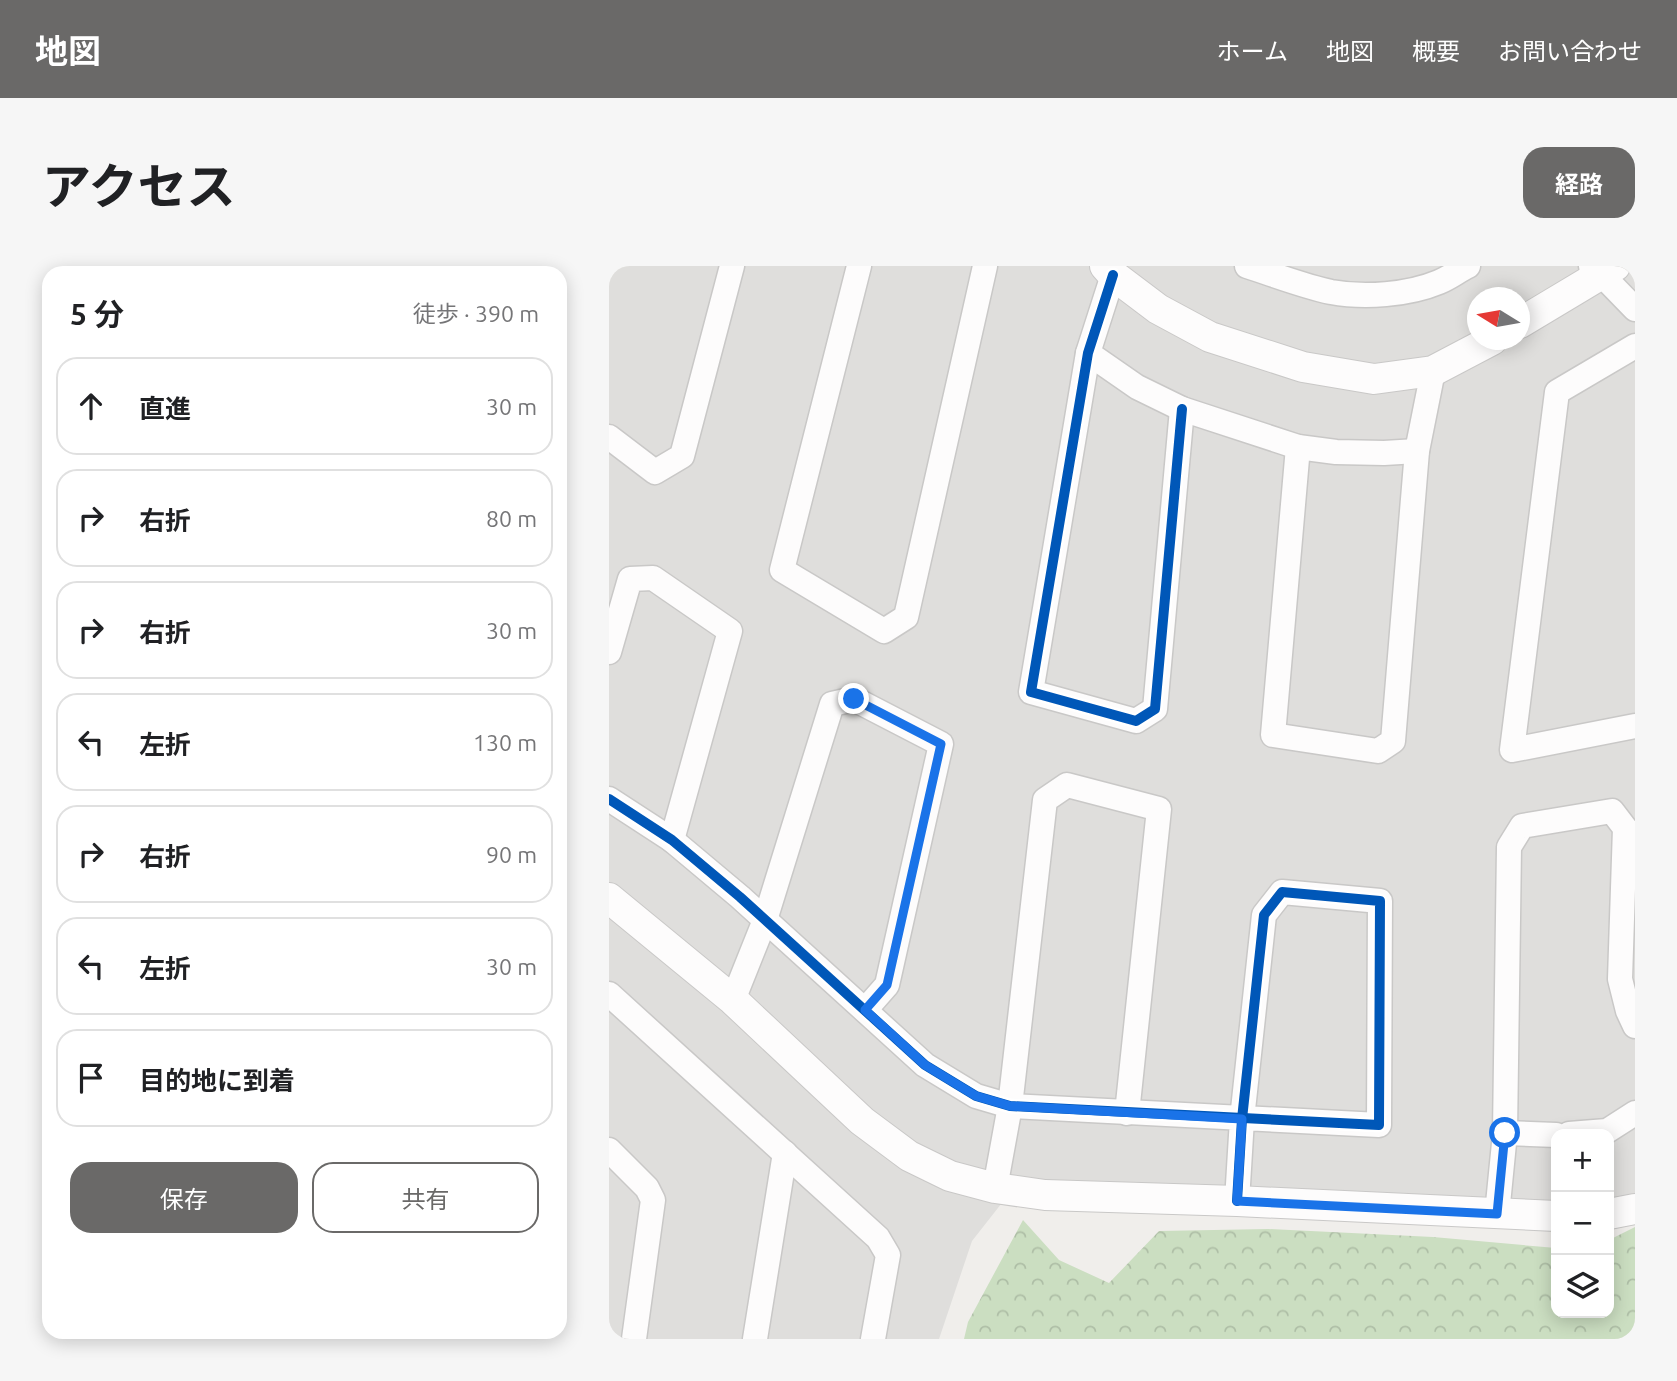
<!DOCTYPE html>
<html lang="ja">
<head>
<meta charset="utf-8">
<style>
	body { margin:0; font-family:Ubuntu,"Noto Sans JP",sans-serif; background:#f6f6f6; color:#202124 }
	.controls { position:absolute; right:21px; bottom:21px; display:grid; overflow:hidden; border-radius:14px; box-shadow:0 4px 18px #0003 }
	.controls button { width:63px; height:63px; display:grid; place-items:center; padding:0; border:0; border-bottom:2px solid #e0e0e0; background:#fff; color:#202124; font:35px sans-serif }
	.compass { position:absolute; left:858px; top:21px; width:63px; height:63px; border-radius:50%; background:#fff; box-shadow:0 4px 18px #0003; rotate:281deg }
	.stop { position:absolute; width:21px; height:21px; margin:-16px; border:5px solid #1a73e8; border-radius:50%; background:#fff }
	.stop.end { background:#1a73e8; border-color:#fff; box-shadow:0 2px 7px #0008 }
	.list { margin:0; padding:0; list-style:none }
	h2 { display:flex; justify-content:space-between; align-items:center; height:91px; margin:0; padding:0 28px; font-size:30px }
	h2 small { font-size:23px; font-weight:400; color:#757577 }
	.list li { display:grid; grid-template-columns:46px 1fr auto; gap:21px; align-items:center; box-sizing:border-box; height:98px; margin:0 14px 14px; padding:0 14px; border:2px solid #e0e0e0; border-radius:21px }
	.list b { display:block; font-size:26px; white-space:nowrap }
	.list em { font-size:23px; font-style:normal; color:#757577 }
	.actions { display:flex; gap:14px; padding:21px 28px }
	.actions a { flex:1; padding:16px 0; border:2px solid #6a6968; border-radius:21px; text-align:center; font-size:24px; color:#6a6968 }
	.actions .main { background:#6a6968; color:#fff }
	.icon { flex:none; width:38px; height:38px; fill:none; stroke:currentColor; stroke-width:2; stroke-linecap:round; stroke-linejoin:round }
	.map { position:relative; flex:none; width:1026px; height:1073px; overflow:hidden; border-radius:21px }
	header { display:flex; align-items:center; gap:42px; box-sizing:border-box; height:98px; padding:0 35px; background:#6a6968; color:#fff }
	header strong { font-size:33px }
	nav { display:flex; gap:38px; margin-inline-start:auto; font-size:24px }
	.intro { display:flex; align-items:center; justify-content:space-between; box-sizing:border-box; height:168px; padding:0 42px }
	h1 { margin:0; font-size:49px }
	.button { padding:18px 32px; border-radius:21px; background:#6a6968; color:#fff; font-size:24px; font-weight:700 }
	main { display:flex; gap:42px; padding:0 42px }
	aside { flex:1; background:#fff; border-radius:21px; box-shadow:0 4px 18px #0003 }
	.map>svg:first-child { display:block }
	.residential { fill:#dfdedc; fill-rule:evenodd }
	.forest { fill:url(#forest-crowns) }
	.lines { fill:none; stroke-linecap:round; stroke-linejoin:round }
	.minor-casing { stroke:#c9c8c7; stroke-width:27 }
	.tertiary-casing { stroke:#c9c8c7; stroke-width:32 }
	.minor { stroke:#fdfcfc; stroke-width:24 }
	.tertiary { stroke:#fdfcfc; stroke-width:30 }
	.cycleway-casing { stroke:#fff; stroke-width:15 }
	.cycleway { stroke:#0057b8; stroke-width:10 }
	.route { stroke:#1a73e8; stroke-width:9 }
</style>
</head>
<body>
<header>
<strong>地図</strong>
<nav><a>ホーム</a><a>地図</a><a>概要</a><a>お問い合わせ</a></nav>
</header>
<div class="intro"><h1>アクセス</h1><a class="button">経路</a></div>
<main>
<aside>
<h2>5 分<small>徒歩 · 390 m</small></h2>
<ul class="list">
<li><svg class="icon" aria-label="ahead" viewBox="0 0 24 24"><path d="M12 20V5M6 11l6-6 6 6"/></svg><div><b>直進</b></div><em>30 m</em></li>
<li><svg class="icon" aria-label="right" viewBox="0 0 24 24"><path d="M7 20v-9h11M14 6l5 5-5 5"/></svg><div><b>右折</b></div><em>80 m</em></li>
<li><svg class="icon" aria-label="right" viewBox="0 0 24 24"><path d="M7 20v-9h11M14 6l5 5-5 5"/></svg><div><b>右折</b></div><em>30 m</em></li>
<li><svg class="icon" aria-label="left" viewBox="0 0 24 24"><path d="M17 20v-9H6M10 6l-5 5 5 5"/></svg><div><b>左折</b></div><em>130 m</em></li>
<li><svg class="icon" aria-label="right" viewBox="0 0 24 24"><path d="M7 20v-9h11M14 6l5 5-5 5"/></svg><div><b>右折</b></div><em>90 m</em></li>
<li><svg class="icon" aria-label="left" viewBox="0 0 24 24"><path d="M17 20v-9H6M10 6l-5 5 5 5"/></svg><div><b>左折</b></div><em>30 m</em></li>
<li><svg class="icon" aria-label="arrive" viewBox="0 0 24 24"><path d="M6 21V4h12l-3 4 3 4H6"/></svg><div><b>目的地に到着</b></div></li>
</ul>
<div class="actions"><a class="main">保存</a><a>共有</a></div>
</aside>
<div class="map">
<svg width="1026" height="1073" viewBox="0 0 1026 1073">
	<defs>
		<pattern id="forest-crowns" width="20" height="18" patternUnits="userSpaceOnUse" patternTransform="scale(1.75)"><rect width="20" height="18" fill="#cbdec1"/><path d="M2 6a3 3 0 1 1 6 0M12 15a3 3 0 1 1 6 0" fill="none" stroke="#aebea6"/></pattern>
	</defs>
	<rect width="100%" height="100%" fill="#f0eeeb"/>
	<path class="residential" d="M0 0H1026V952L1000 959V868H947V963L396 933 363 975 330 1073H0ZM869 32H911V74H869Z"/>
	<path class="forest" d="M414 954 450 994 500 1017 550 965 659 963 824 971 947 982V1047H1000V974L1026 961V1073H355L359 1056Z"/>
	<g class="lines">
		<g class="minor-casing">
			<g id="minor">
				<path d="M250 0 173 304 275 365 297 351 376 0"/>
				<path d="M638 0C666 9 694 20 722 26 755 32 799 29 830 16 840 12 849 5 859 0"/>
				<path d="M982 0 992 8 1026 43"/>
				<path d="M504 9 479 87 422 426 527 455 546 443 573 143"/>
				<path d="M1026 80 948 126 903 484 1026 460"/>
				<path d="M479 87 528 121 573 143 689 181 727 186 775 187 808 185"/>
				<path d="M0 171 46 206 73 190 123 0"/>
				<path d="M689 181 664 469 769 485 784 475 808 185 824 105"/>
				<path d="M0 386 21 313 44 312 121 365 63 574"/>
				<path d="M0 533 63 574 131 631 316 799 367 830 401 840 770 859 771 635 673 626 655 649 633 853 628 935"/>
				<path d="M0 728 269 972 279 989 264 1073"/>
				<path d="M124 734 156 654 223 438 245 433 332 478 278 719 256 744"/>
				<path d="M896 867 947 869"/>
				<path d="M960 868 998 865 1026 847"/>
				<path d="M0 884 38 922 44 934 25 1073"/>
				<path d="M386 922 401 840 436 534 458 519 550 543 518 847"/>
				<path d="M888 948 896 867 900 581 913 560 1003 545 1016 562 1011 713 1019 745 1026 760"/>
				<path d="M146 1073 176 887"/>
			</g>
		</g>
		<g class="tertiary-casing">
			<g id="tertiary">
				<path d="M496 0 504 9 549 43 601 71 694 101 765 113 824 105 883 74"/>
				<path d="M911 57 1006 0"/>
				<path d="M0 632 124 734 253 855 300 890 341 910 386 922 436 929 628 935 947 950"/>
				<path d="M1000 948 1026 943"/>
			</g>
		</g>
		<use href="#minor" class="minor"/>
		<use href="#tertiary" class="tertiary"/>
		<g class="cycleway-casing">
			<g id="cycleway">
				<path d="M504 9 479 87 422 426 527 455 546 443 573 143"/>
				<path d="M0 533 63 574 131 631 316 799 367 830 401 840 770 859 771 635 673 626 655 649 633 853 628 935"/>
			</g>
		</g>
		<use href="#cycleway" class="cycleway"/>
	</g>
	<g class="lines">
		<path class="route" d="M245 433 332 478 278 719 256 744 316 799 367 830 401 840 633 853 628 935 888 948 896 867"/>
	</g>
</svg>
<div class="controls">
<button>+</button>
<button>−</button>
<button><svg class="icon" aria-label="layers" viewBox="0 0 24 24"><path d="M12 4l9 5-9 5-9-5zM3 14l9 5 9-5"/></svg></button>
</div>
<svg class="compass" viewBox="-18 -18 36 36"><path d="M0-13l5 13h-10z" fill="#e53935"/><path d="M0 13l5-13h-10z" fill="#757577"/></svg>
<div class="stop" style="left:896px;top:867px"></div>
<div class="stop end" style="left:245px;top:433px"></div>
</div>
</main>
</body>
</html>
